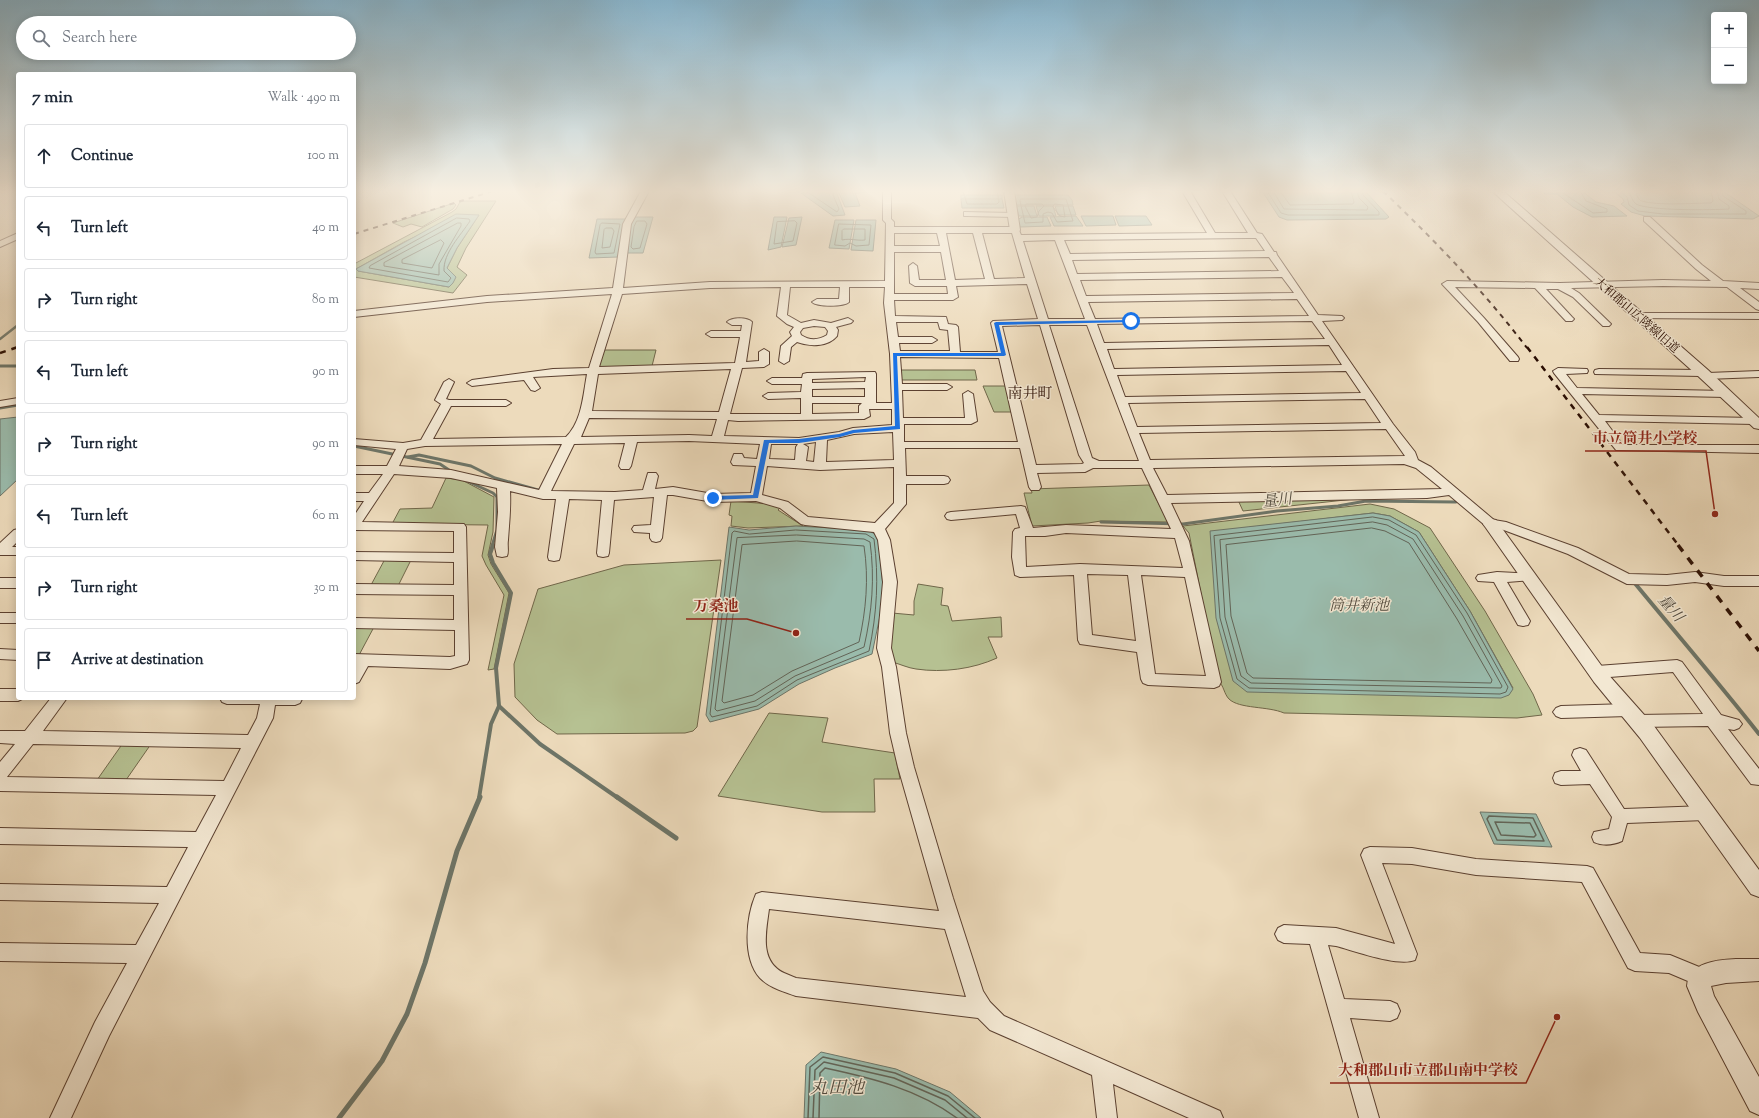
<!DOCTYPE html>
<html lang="en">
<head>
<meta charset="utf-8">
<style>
	body { margin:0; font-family:"Sorts Mill Goudy","Noto Serif JP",serif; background:#f6f6f7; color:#1f2937 }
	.controls { position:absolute; right:12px; top:12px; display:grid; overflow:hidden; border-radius:4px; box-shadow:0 2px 10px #0003 }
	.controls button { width:36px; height:36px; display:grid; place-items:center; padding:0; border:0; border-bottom:1px solid #e0e1e3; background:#fff; color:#1f2937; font:20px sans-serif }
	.stop { position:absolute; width:12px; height:12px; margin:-9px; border:3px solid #1a73e8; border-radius:50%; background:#fff }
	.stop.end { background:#1a73e8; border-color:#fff; box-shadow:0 1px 4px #0008 }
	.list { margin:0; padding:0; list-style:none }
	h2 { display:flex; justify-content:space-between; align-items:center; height:52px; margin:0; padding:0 16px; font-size:17px }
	h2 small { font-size:13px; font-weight:400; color:#747a83 }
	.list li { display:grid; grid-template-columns:26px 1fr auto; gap:12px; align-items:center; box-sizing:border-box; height:64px; margin:0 8px 8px; padding:0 8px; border:1px solid #e0e1e3; border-radius:4px }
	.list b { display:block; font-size:15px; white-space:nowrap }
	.list em { font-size:13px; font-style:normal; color:#747a83 }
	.icon { flex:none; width:22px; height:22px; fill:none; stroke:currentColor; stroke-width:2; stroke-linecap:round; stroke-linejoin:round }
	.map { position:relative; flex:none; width:1759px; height:1118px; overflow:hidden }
	.search { position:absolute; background:#fff; box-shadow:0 2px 10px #0003; left:16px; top:16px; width:340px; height:44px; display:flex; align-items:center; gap:10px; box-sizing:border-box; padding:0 14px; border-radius:22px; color:#747a83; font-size:15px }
	.panel { position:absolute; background:#fff; box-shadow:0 2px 10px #0003; left:16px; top:72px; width:340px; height:628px; border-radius:4px }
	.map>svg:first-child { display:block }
	.green { fill:#b6c192; stroke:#70674a; fill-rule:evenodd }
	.water { fill:#9abbac; stroke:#6d7568 }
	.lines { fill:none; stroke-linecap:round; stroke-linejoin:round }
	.shore-far1 { stroke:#626457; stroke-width:1 }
	.shore { stroke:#626457; stroke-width:1.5 }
	.stream-far3 { stroke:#6d7568; stroke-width:2.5 }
	.stream-far2 { stroke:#6d7568; stroke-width:3 }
	.stream-far1 { stroke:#6d7568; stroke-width:4 }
	.stream { stroke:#6d7568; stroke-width:5 }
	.minor-casing { stroke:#5b4030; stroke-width:2 }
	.tertiary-casing { stroke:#5b4030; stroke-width:2 }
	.minor { fill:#f3e8d3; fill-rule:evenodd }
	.tertiary { fill:#f3e8d3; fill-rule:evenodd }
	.rail-far2 { stroke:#2a0d02; stroke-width:2; stroke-dasharray:5 5; stroke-linecap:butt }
	.rail-far1 { stroke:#2a0d02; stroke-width:2.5; stroke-dasharray:6 6; stroke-linecap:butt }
	.rail { stroke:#2a0d02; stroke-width:3.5; stroke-dasharray:8 8; stroke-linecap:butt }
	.route { fill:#1a73e8 }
	.labels { text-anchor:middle; stroke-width:3; stroke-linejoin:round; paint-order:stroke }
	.far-street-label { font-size:12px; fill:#2a0d02; stroke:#f3e8d3 }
	.neighbourhood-label { font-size:15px; fill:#2a0d02; stroke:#f3e8d3 }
	.water-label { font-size:15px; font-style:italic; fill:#514a3e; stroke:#f3e8d3 }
	.near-water-label { font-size:18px; font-style:italic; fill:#514a3e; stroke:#f3e8d3 }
	.leader { fill:none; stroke:#8f2418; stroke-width:1.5 }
	.callout-dot { fill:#8f2418; stroke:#f3e8d3; stroke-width:1.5 }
	.callout-label { font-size:15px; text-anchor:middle; font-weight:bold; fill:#8f2418; stroke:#f3e8d3; stroke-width:3; stroke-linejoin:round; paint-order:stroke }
</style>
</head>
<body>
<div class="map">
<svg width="1759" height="1118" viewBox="0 0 1759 1118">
	<rect width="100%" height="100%" fill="#eddbbc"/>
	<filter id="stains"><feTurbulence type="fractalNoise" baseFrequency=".005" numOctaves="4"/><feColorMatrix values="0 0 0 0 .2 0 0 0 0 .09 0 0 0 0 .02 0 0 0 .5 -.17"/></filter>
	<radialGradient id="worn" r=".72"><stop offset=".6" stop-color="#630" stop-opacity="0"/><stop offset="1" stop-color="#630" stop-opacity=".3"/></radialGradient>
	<g class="green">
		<path d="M465 201H496L466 248 457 267 467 275 453 293 354 277V264L452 212 456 209 460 202ZM479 215 457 248 447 268 449 287 358 271 356 269 404 242 421 234Z"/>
		<path d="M454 203 456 205 453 209 422 227 411 224 403 227 393 223Z"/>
		<path d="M603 350H656L652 366 601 367 598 365Z"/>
		<path d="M900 370H975L977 380H901Z"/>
		<path d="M983 386H1007L1013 412H994Z"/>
		<path d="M446 478 462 480 494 497 493 532 488 555 491 564 509 593 494 669 488 670 504 595 486 565 482 556 488 525 392 524 400 509 432 508Z"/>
		<path d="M1149 485 1168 522 1101 521 1088 523 1032 526 1024 493H1032L1031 489Z"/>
		<path d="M1373 497 1243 511 1238 500Z"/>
		<path d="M731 501 771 504 780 508 778 510 803 526 748 528 731 526 732 516 729 515Z"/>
		<path d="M1370 504 1394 509 1430 528 1485 611 1533 694 1542 715 1517 718 1284 713C1268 706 1239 709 1229 699 1224 694 1224 686 1218 680L1189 533 1183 526ZM1373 513 1390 516 1419 532 1470 611 1513 688 1210 532Z"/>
		<path d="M385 559 411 560 398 586 371 585Z"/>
		<path d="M721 560 697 727 693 731 685 733 557 734 537 720 515 697 514 664 538 589 624 565Z"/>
		<path d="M918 584 943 588 941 605 948 606 952 621 1001 617 1002 637H988L997 658C973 669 943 673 916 669 908 668 900 664 892 662L887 640 892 613 914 615V601Z"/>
		<path d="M354 626 374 627 358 657H354Z"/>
		<path d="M769 713 828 718 822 742 895 753 900 779H874L875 812H822L718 796Z"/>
		<path d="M123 743 151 744 126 780H97Z"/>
	</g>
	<g class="water">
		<path d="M816 191H836L845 215 833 216 801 193Z"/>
		<path d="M838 191H883L855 193 860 206 845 207Z"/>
		<path d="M1262 191H1365L1389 217 1386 219 1287 220 1279 217Z"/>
		<path d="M1542 191H1582L1596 202 1614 206 1627 216 1592 217 1573 207 1557 194H1545Z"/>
		<path d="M1613 191H1723L1759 216 1753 219 1645 216 1631 212 1621 204 1624 202 1623 199Z"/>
		<rect x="961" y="195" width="41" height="4"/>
		<path d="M1014 195H1068L1072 200 1073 205H1016Z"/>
		<path d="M961 199H1002L1004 208H962Z"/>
		<path d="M1016 206H1034L1037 216H1019Z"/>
		<path d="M1036 206H1053L1056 216H1039Z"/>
		<path d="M1055 206H1073L1076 215H1058Z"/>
		<path d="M456 214 479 215 457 248 447 268 456 277 453 283 449 287 358 271 356 269Z"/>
		<path d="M1076 216 1083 226H1054L1050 217Z"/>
		<path d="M1081 216H1113L1116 225 1086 226Z"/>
		<path d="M1115 216H1146L1152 225 1119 226Z"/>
		<path d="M636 217H653L643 253H626L630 226 633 218Z"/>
		<path d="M774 217H787L781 247 768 250Z"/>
		<path d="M802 217 796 245 782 247 789 218Z"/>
		<path d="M1021 217H1047L1051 226 1020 227 1018 219 1021 218Z"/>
		<path d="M597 219H627L618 257 589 258Z"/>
		<path d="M835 220H854L849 249 829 248Z"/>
		<path d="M856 220H876L873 251 851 250Z"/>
		<path d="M18 417V479L0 496V419Z"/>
		<path d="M1373 513 1390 516 1419 532 1470 611 1513 689 1509 695 1501 698 1247 692 1233 681 1216 618 1210 531Z"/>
		<path d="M796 526 868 530 878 536 883 587 881 611 872 654 835 668 799 684 759 709 710 722 706 715 729 527 749 530Z"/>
		<path d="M1480 812 1536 814 1552 847 1494 844Z"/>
		<path d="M821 1052 896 1069 950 1092 981 1118H804L806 1065Z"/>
	</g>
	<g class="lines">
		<g class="shore-far1">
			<path d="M806 191 837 212 839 209 833 195 834 191"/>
			<path d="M963 191 967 204H997L999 202 997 191"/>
			<path d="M1267 191 1281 213 1288 215H1379V212L1363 195 1362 191"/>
			<path d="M1273 191 1284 209 1367 210 1368 207 1359 198 1357 191"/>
			<path d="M1280 191 1290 205 1353 204 1354 202 1351 191"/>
			<path d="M1560 191 1593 213 1607 212V209L1586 201 1580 191"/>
			<path d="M1620 191 1627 197 1629 205 1638 211 1663 214H1746V211L1723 196 1722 191"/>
			<path d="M1628 191C1631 195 1632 201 1636 204 1648 211 1713 210 1729 209V206L1719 199 1717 191"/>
			<path d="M1636 191C1637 195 1638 200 1642 201 1657 206 1694 203 1711 203L1713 201 1711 191"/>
			<path d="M1021 199H1066L1073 221 1057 222 1052 213 1048 212 1043 214V222L1025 223 1020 201Z"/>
			<path d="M1027 204H1042L1044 206 1039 211 1037 217 1031 218 1025 206Z"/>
			<path d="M1055 204 1063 205 1065 217 1060 216 1053 207Z"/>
			<path d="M457 218 469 219 470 221C461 235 443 253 444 271L451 278 448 282 369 268 370 266Z"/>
			<path d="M637 221H645L647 224 640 248 633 249 631 247 634 227Z"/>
			<path d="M795 221 797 223 793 241 774 244 777 222Z"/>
			<path d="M458 223H461V226L439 264V275L384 266V263Z"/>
			<path d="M602 223 620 224 614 253 596 254 595 252 600 225Z"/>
			<path d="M839 224 871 225 869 245 856 246 850 243 845 246 835 245Z"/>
			<path d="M606 228H612L614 231 610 247 602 248 604 230Z"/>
			<path d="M844 229H865V240C856 241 851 238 842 240V231Z"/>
			<path d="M441 240 444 243 432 268 402 263V260Z"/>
			<path d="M1373 517 1389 520 1416 535 1467 613 1508 687 1506 692 1500 694 1249 688 1237 679 1220 618 1214 536Z"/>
			<path d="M1373 522 1387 525 1413 539 1463 616 1502 686 1501 688 1251 683 1241 676 1225 617 1220 540Z"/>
			<path d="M1372 528 1385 531 1409 543 1457 619 1492 680 1491 683 1253 678 1247 673 1231 616 1226 545Z"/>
			<path d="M796 530 866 534 874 539C879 578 877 613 869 651L797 680 757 706 712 717 710 714 732 533 734 531 749 534Z"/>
			<path d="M797 535 864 539 870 542C875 578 872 612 864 647L795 676 755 701 717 711 715 709 737 538Z"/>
			<path d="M797 541 864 546C869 579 866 610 859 642L792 671 753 695 724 703 722 701 742 545Z"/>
		</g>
		<g class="shore">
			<path d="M1489 816 1533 818 1544 841 1497 840 1487 819Z"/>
			<path d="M1495 822 1530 823 1536 835 1534 837 1501 835Z"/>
			<path d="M808 1118 810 1067 823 1057 895 1073 948 1096 975 1118"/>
			<path d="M813 1118 815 1070 824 1062 894 1078 945 1100 967 1118"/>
			<path d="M819 1118 820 1073 825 1068C872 1078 917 1089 957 1118"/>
		</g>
		<path class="stream-far3" d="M0 339 18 325"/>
		<g class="stream-far2">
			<path d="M0 366H18"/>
			<path d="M0 408 18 405"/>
			<path d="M354 446 440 464 452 472"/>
			<path d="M408 457 419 455 471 466 495 478 538 490"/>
			<path d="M465 480 493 493 497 497V530L492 546"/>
			<path d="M1101 522 1183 524 1277 511 1338 506 1366 501 1456 502"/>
		</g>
		<g class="stream-far1">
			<path d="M493 545 490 554 493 563 511 593 496 668 499 706 540 744 618 798"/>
			<path d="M1633 581C1675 632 1718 682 1759 734"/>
			<path d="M479 798 491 724 499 706"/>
		</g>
		<g class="stream">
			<path d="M617 797 676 838"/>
			<path d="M339 1118 382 1061 407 1014 425 963 457 851 480 797"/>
		</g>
		<g class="minor-casing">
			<g id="minor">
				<path d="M641 191H649L631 224 623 288 710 282 885 281 886 223 883 220V191H891V219L894 222V227H1015L1018 228 1021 235 1207 233 1182 191H1190L1215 233H1248L1222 191H1230L1257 233 1262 234 1274 252H1276L1277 255 1318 315 1342 316 1344 318 1342 320 1322 321 1393 424 1415 452 1418 460 1431 467 1494 520 1506 522 1578 548 1629 574 1667 575 1695 572 1724 576H1759V586H1724L1695 582 1667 585 1627 584 1568 554 1501 529 1487 527 1449 495 1427 498 1171 503 1189 541 1221 682 1219 686 1214 688 1148 685 1143 683 1141 679 1137 652 1080 644 1078 640 1074 575 1020 577 1015 575 1012 557 1013 532 1015 529 1020 528 1016 514 951 520 947 519 945 516 947 513 951 512 1021 506 1025 507 1033 528 1066 525 1171 529 1142 468H1093L1085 472 1037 473 1041 487 1039 490H1031L1029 487 1020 448H905L906 476H944L948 477 950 480 948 483 944 484H906V504L885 529 890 540 897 582 891 648 896 667 906 733 914 767 953 898 983 991 990 1002 1004 1016 1220 1111 1223 1118H1189L1113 1084 1117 1118H1097L1092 1075 990 1030 978 1018 796 996C783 991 770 988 760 978 742 958 746 917 756 894L762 892 939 911 898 767 890 733 882 667 877 648 883 582 878 540 874 532 805 525 801 524 780 508 756 501 713 502 673 495H667L662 538 660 541 656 542 652 541 650 538V533L634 532 632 529 634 526 651 525 654 497 614 500 609 553 608 556 603 557 598 556 597 553 602 500 569 499 560 557 559 560 554 561 549 560 548 557 556 499H543L510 491C511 508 509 524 508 540 507 546 509 551 507 556L502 557 497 556 495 547 498 512 497 488 451 478 394 474 362 522 464 524 466 527 469 660 467 664 450 669 368 666 359 682 354 684V654L450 657 455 656V630L354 628V618L454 620V595L354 594V584L454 585V562L354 560V552L454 553V531L354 530V516L364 501H354V493H369L383 474H354V466H387L396 449 354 445V439L403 443 421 440 441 404 435 400 444 382 449 379 454 382 446 399 449 400H506L511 403 506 406H451L433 439 566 437C582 421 583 396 587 374L533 377 540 388 535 391 531 390 524 380 472 386 467 383 472 380 553 369 589 368 612 294 487 302 354 317V311L487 296 613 288 623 224ZM894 233H937L940 246H894ZM946 233H973L985 279 955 280ZM982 233H1012L1025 278 994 279ZM1247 238H1256L1265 251 1070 254 1064 240ZM1055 240 1085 319H1048L1023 241ZM894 252H941L946 280H919L917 266 913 263 909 266 910 283 915 286H947L948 294H894ZM1269 257 1279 271 1077 274 1072 260ZM1282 277 1294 293 1086 296 1080 280ZM1027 284 1038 319 993 321 991 323 998 352H960L958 327 956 325 948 324 946 317 895 316 894 300H953L958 297 956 286ZM781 287 777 316 787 324 794 327 790 332 792 336 781 346 779 361 784 364 789 361 791 347 797 342C810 347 828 347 837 336L838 330 836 327 851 323 853 321 848 318 831 323 814 320 801 323 787 315 790 287H840L839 299H817L812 302C817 307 844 307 849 302V287H885L884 303 890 354 892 403H876V374L875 372 807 373 803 374 802 378H772L767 381 772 384H802L801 392 768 393 763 396 768 399 801 398V414H730L742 368 764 367 769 364V352L764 349 759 352V361L746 362 752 322C747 317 732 317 727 322L732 325H742L741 331H711L706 334 711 337H740L735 363 599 367 622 294 710 288ZM1297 299 1309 316 1095 319 1088 302ZM1312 321 1325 339 1104 343 1097 324ZM896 322H938L940 329 948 330 950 351H900L899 343H932L937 340 932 337H898ZM1040 325 1079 455 1084 463 1082 464 1036 465 1002 326ZM1049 325H1087L1139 461H1099L1092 458ZM814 326 825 327 828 331 827 335C819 340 810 341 801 335L800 332 803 328ZM1329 345 1342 365 1114 369 1107 349ZM900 357 999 358 1018 442H904V424H971L977 421 973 394 968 391 963 394 965 418H903L902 390H947L952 387 947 384H902ZM731 369 719 412 592 411 598 374ZM1346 371 1361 393 1125 397 1117 375ZM866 377 865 382 812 383V379ZM865 388V397H812V389ZM1365 399 1381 423 1137 427 1128 403ZM812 403H862L859 406V413L812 414ZM869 409H892V425L853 428 839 432 799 438 724 436 728 420 738 421 864 419 870 416ZM589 418 717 419 712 436 689 435 581 437ZM1386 429 1405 456 1150 460 1139 433ZM893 432 894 460 826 462 827 440 854 434ZM689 441 760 444 757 459 744 458 742 454H734L731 462 733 465 756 466 751 493 713 494 673 487 655 489 658 476 656 473H648L643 490 615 492 551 491 574 444 625 443 619 466 621 469H629L631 466 637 442ZM816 442 814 462 806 461 808 447 803 444ZM562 444 539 490 451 470 399 466 407 449 425 446ZM771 444H798L796 447 795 460 769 459ZM1404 464 1416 468 1442 489 1167 495 1153 468ZM767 466 820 470 894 467V503L875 523 808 517 788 502 762 495ZM1066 533 1175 538 1183 568 1080 564 1026 567 1025 536H1045ZM1087 574 1128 575 1136 641 1092 635ZM1141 575 1185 577 1206 676 1155 674ZM769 909 945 929 966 997 796 978C792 976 788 975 784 973 759 961 766 932 769 909Z"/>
				<path d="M964 212 1013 213 1017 215 1013 217 967 216H964Z"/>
				<path d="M1644 217H1650L1702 265 1723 281 1759 283V289L1740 288 1759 302V310L1756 309 1727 287 1663 286 1571 288 1579 293 1609 322 1611 324 1609 326H1603L1573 297 1558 289H1546L1572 317 1574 319 1572 321H1566L1535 288 1455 287 1484 318 1518 357 1519 359 1518 361H1510L1478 322 1442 284 1447 281 1560 283 1663 280 1711 281 1696 269 1644 221Z"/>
				<path d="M18 233V239L0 247V241Z"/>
				<path d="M1638 313H1759V319L1635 318 1633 316Z"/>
				<path d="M1558 368 1587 369 1588 371 1587 373 1566 374 1577 388 1726 391 1731 394 1726 397 1582 394 1599 415 1754 418 1759 420 1758 423 1754 424 1605 421 1623 445H1759V453L1616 450 1554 373 1553 371Z"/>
				<path d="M1599 369 1703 370 1708 373 1759 371V377L1706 379 1701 376 1595 374 1594 372 1595 370Z"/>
				<path d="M18 398V404L0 407V401Z"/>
				<path d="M18 529V541L12 547H18V555H0V543L14 530Z"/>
				<path d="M1497 572 1534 574 1536 577 1534 580 1507 582 1530 621 1528 625 1523 626 1518 625 1494 582 1478 581 1476 578 1478 575Z"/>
				<rect x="0" y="578" width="18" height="10"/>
				<rect x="0" y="613" width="18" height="10"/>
				<path d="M0 649 18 650V660L0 659Z"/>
				<path d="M1677 660 1682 662 1721 715 1739 720 1742 724 1739 728 1734 730 1728 729 1759 769V785L1751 784 1708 726 1637 727 1632 725 1629 721 1632 717 1637 715 1703 714 1673 672 1597 678 1592 676 1590 672 1592 668 1597 666Z"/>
				<path d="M0 689H18V698H24L18 701H0Z"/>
				<path d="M51 698H67L43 731 248 735 257 718 260 704H227L222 702 220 698 302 699 300 703 295 705H275L273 718 109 1036 71 1118H50L95 1022 127 963 0 961V943L136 945 159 903 0 900V884L167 887 188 847 0 844V828L196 832 216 795 0 791V762L15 744 0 743V731H25ZM33 744 241 748 224 781 7 777Z"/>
				<path d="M1628 704 1633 706 1636 710 1633 714 1628 716 1561 718 1556 716 1553 712 1556 708 1561 706Z"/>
				<path d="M1580 748 1586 750 1624 809 1705 806 1711 808 1713 813 1711 818 1705 820 1627 823 1622 841C1613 845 1603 846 1594 842L1592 837 1594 832 1609 829 1612 817 1590 784 1561 785 1555 783 1553 778 1555 773 1561 771H1581L1572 755 1574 750Z"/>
				<path d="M1370 847 1412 848 1476 859 1587 866 1593 868 1640 953 1670 955 1709 971 1711 978 1709 985 1702 987 1669 973 1635 971 1628 968 1582 882 1476 875 1412 864 1382 863 1417 954 1415 960C1398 967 1355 951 1336 946L1328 945 1344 999 1390 1001 1397 1004 1400 1011 1397 1018 1390 1021 1350 1018 1379 1118H1359L1310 944 1284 943 1278 940 1275 934 1278 928 1284 925 1336 928 1395 944 1361 855 1364 849Z"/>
			</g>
		</g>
		<g class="tertiary-casing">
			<g id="tertiary">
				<path d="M1004 191H1014L1020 230 1019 232 1015 233 1010 230Z"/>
				<path d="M1492 191H1503L1708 370 1759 418V429L1754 428 1698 376Z"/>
				<path d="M1491 519 1496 520 1606 672 1654 726 1759 870V897L1751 894 1640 738 1594 682 1486 528 1483 524 1486 520Z"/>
				<path d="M1736 959H1759V981L1726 983 1711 986 1714 996 1759 1077V1115L1750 1111 1698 1012 1687 986C1689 962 1717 960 1736 959Z"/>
			</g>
		</g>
		<use href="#minor" class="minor"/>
		<use href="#tertiary" class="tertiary"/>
		<g class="rail-far2">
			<path d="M1383 191C1435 241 1483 290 1527 348"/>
			<path d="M354 234 493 191"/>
			<path d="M16 348 18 347"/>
		</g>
		<g class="rail-far1">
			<path d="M1527 347 1679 546"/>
			<path d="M0 353 18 347"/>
		</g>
		<path class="rail" d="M1678 545 1759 651"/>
	</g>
	<linearGradient id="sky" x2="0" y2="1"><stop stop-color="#89b7d0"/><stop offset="0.55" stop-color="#f7efe1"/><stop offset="1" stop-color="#f7efe1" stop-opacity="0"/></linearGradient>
	<rect width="1759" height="348" fill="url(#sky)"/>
	<path class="route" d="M1131 320 1133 322 999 325 1006 355 1004 356H897L900 429 854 433 840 437 799 443H769L758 498 713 500 710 498 713 496 753 495 764 440 799 439 839 434 853 430 895 426 893 353H1001L994 323 996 322Z"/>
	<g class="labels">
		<g class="far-street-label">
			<text transform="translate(1637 315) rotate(41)" y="4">大和郡山広陵線旧道</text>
		</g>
		<g class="neighbourhood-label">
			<text x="1030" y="398">南井町</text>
		</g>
		<g class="water-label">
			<text transform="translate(1277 500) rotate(-7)" y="5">量川</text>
			<text x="1359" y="610">筒井新池</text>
			<text transform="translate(1671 608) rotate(49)" y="5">量川</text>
		</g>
		<g class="near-water-label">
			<text x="837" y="1093">丸田池</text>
		</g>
	</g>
	<path class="leader" d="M1715 514L1706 451H1585M796 633L747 619H686M1557 1017L1526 1083H1330"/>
	<g class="callout-dot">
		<circle cx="1715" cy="514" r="4"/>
		<circle cx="796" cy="633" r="4"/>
		<circle cx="1557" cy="1017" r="4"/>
	</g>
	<g class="callout-label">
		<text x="1645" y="443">市立筒井小学校</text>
		<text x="716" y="611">万桑池</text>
		<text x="1428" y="1075">大和郡山市立郡山南中学校</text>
	</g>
	<rect width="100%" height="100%" filter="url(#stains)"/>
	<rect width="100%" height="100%" fill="url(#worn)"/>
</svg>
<div class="controls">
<button>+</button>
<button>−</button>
</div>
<div class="stop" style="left:1131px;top:321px"></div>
<div class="stop end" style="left:713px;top:498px"></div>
<div class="search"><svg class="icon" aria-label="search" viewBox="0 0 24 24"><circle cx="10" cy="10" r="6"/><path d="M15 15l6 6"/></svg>Search here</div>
<section class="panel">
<h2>7 min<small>Walk · 490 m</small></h2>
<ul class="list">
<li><svg class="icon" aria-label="ahead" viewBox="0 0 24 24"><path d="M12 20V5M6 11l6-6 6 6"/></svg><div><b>Continue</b></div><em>100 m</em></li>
<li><svg class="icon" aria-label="left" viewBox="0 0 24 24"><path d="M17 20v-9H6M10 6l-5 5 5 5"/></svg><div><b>Turn left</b></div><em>40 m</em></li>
<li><svg class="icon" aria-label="right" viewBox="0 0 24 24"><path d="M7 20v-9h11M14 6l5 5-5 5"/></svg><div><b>Turn right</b></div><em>80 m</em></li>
<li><svg class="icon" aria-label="left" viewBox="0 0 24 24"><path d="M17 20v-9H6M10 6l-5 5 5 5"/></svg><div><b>Turn left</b></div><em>90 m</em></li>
<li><svg class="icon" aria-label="right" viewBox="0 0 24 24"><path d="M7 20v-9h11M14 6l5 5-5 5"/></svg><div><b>Turn right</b></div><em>90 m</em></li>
<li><svg class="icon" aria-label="left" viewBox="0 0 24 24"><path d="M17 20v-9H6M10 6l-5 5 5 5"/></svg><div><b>Turn left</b></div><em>60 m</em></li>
<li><svg class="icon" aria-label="right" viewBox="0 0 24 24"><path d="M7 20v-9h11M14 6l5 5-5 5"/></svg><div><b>Turn right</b></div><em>30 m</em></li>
<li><svg class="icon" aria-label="arrive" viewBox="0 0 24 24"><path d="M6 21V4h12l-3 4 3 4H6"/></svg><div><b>Arrive at destination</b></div></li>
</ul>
</section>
</div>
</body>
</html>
